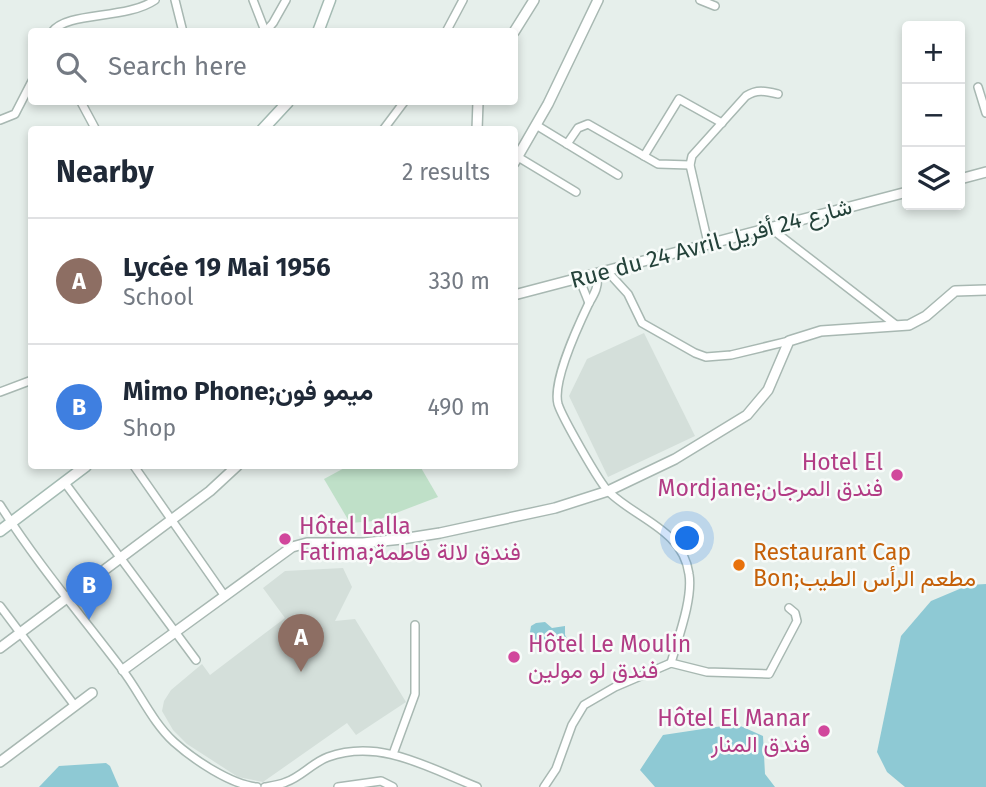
<!DOCTYPE html>
<html lang="en">
<head>
<meta charset="utf-8">
<style>
	body { margin:0; font-family:"Fira Sans",Vazirmatn,sans-serif; background:#f6f6f7; color:#1f2937 }
	.controls { position:absolute; right:21px; top:21px; display:grid; overflow:hidden; border-radius:7px; box-shadow:0 4px 10px #0003 }
	.controls button { width:63px; height:63px; display:grid; place-items:center; padding:0; border:0; border-bottom:2px solid #e0e1e3; background:#fff; color:#1f2937; font:35px sans-serif }
	.you { position:absolute; left:688px; top:539px; width:24px; height:24px; margin:-18px; border:5px solid #fff; border-radius:50%; background:#1a73e8; box-shadow:0 0 0 10px #1a73e833 }
	.badge { display:grid; place-items:center; width:46px; height:46px; border-radius:50%; background:#7f5249; color:#fff; font-size:23px; font-weight:700 }
	.pin { position:absolute; translate:-50% -58px; filter:drop-shadow(0 2px 4px #0008) }
	.pin::after { content:''; position:absolute; top:37px; width:24px; height:21px; background:inherit; clip-path:polygon(0 0,100% 0,50% 100%) }
	.list { margin:0; padding:0; list-style:none }
	h2 { display:flex; justify-content:space-between; align-items:center; height:91px; margin:0; padding:0 28px; font-size:30px }
	h2 small { font-size:23px; font-weight:400; color:#747a83 }
	.list li { display:grid; grid-template-columns:46px 1fr auto; gap:21px; align-items:center; box-sizing:border-box; height:126px; padding:0 28px; border-top:2px solid #e0e1e3 }
	.list b { display:block; font-size:26px; white-space:nowrap }
	.list p { margin:0; font-size:23px; white-space:nowrap; color:#747a83 }
	.list em { font-size:23px; font-style:normal; color:#747a83 }
	.icon { flex:none; width:38px; height:38px; fill:none; stroke:currentColor; stroke-width:2; stroke-linecap:round; stroke-linejoin:round }
	.map { position:relative; flex:none; width:986px; height:787px; overflow:hidden }
	.search { position:absolute; background:#fff; box-shadow:0 4px 10px #0003; left:28px; top:28px; width:490px; height:77px; display:flex; align-items:center; gap:18px; box-sizing:border-box; padding:0 24px; border-radius:7px; color:#747a83; font-size:26px }
	.panel { position:absolute; background:#fff; box-shadow:0 4px 10px #0003; left:28px; top:126px; width:490px; height:343px; border-radius:7px }
	.map>svg:first-child { display:block }
	.built { fill:#d4dfda }
	.green { fill:#bfe0c8 }
	.water { fill:#8ec9d4 }
	.lines { fill:none; stroke-linecap:round; stroke-linejoin:round }
	.minor-casing { stroke:#a8b8b2; stroke-width:10 }
	.tertiary-casing { stroke:#a8b8b2; stroke-width:12 }
	.secondary-casing { stroke:#a4bbb3; stroke-width:13 }
	.minor { stroke:#fff; stroke-width:7 }
	.tertiary { stroke:#fff; stroke-width:9 }
	.secondary { stroke:#fff; stroke-width:10 }
	.hotel-dot { fill:#d1479c; stroke:#f7fbf9; stroke-width:2.5 }
	.food-dot { fill:#e8710a; stroke:#f7fbf9; stroke-width:2.5 }
	.labels { text-anchor:middle; stroke-width:5; stroke-linejoin:round; paint-order:stroke }
	.street-label { font-size:23px; fill:#24423a; stroke:#f7fbf9 }
	.hotel-label { font-size:23px; fill:#b23c85; stroke:#f7fbf9; text-anchor:end }
	.food-label { font-size:23px; fill:#c56008; stroke:#f7fbf9; text-anchor:start }
</style>
</head>
<body>
<div class="map">
<svg width="986" height="787" viewBox="0 0 986 787">
	<rect width="100%" height="100%" fill="#e6efeb"/>
	<g class="built">
		<path d="M644 333 695 436 608 477 569 396 587 359Z"/>
		<path d="M343 568 352 587 335 621 355 619 406 702 356 735 347 723 263 782 238 777 187 744 173 730 162 711 164 701 171 690 202 664 210 675 285 618 263 588 285 571Z"/>
	</g>
	<path class="green" d="M348 466H420L438 497 375 521 350 523 324 479Z"/>
	<g class="water">
		<path d="M986 584V787H905L887 772 877 752 901 636 931 601 969 585Z"/>
		<path d="M545 622 552 628 565 626V635L570 643 563 648C561 646 559 643 557 641 550 636 541 643 533 640L530 632 531 626 536 623Z"/>
		<path d="M736 724 763 736 765 774 775 787H655L640 770 663 735Z"/>
		<path d="M106 763 110 766 119 787H39L59 766Z"/>
	</g>
	<g class="lines">
		<g class="minor-casing">
			<g id="minor">
				<path d="M175 0 183 32"/>
				<path d="M253 0 265 31"/>
				<path d="M700 0 715 6"/>
				<path d="M52 32C67 11 126 20 155 0"/>
				<path d="M265 32 273 23 286 0"/>
				<path d="M446 32 463 0"/>
				<path d="M978 87 986 113"/>
				<path d="M81 102 96 130"/>
				<path d="M0 120 15 114 32 81"/>
				<path d="M536 125 618 175"/>
				<path d="M383 130 404 102"/>
				<path d="M567 144 578 128 588 124 658 164 690 165"/>
				<path d="M644 156 679 99 722 123"/>
				<path d="M518 157 576 192"/>
				<path d="M769 227 896 325"/>
				<path d="M708 243 690 165 692 156 746 96C757 89 765 91 778 94"/>
				<path d="M607 271 628 294 642 323 695 353 706 357 731 355 789 341"/>
				<path d="M597 273C599 286 595 293 589 303 578 326 552 381 558 404 562 417 600 484 609 492 637 519 683 530 689 574 693 599 678 638 671 663"/>
				<path d="M579 278 589 303"/>
				<path d="M0 392 32 380"/>
				<path d="M134 466 224 595"/>
				<path d="M65 483 196 660"/>
				<path d="M0 505C36 562 80 614 121 668 139 691 152 722 174 742 193 759 231 785 257 787"/>
				<path d="M0 606 75 706"/>
				<path d="M671 663 707 672 769 674 797 621 795 613 789 608"/>
				<path d="M393 754 415 694V625"/>
				<path d="M265 787C271 786 279 785 286 782 301 777 312 763 328 757 380 738 429 768 477 787"/>
				<path d="M338 787 381 781 393 787"/>
				<path d="M544 787 556 769 572 725 584 705 615 687 671 663"/>
			</g>
		</g>
		<g class="tertiary-casing">
			<g id="tertiary">
				<path d="M514 32 534 0"/>
				<path d="M477 130 478 102"/>
				<path d="M514 163 548 104 598 0"/>
				<path d="M960 179 986 172"/>
				<path d="M514 295 907 192"/>
				<path d="M0 648 210 491 237 466"/>
				<path d="M123 670 292 547 307 543H363L402 539 440 533 555 508 608 491 675 459 747 415 768 390 789 341 821 331 909 325 926 316 955 291 986 290"/>
				<path d="M0 762 92 693"/>
			</g>
		</g>
		<g class="secondary-casing">
			<g id="secondary">
				<path d="M318 32 330 0"/>
				<path d="M262 130 288 102"/>
				<path d="M0 531 86 466"/>
			</g>
		</g>
		<use href="#minor" class="minor"/>
		<use href="#tertiary" class="tertiary"/>
		<use href="#secondary" class="secondary"/>
	</g>
	<g class="hotel-dot">
		<circle cx="897" cy="475" r="7"/>
		<circle cx="285" cy="539" r="7"/>
		<circle cx="514" cy="657" r="7"/>
		<circle cx="824" cy="731" r="7"/>
	</g>
	<circle class="food-dot" cx="739" cy="565" r="7"/>
	<g class="labels">
		<g class="street-label">
			<text transform="translate(711 243) rotate(-15)" y="8">Rue du 24 Avril شارع 24 أفريل</text>
		</g>
		<g class="hotel-label">
			<text x="883" y="470">Hotel El<tspan x="883" dy="26">Mordjane;فندق المرجان</tspan></text>
			<text x="299" y="534" text-anchor="start">Hôtel Lalla<tspan x="299" dy="26">Fatima;فندق لالة فاطمة</tspan></text>
			<text x="528" y="652" text-anchor="start">Hôtel Le Moulin<tspan x="528" dy="26">فندق لو مولين</tspan></text>
			<text x="810" y="726">Hôtel El Manar<tspan x="810" dy="26">فندق المنار</tspan></text>
		</g>
		<g class="food-label">
			<text x="753" y="560">Restaurant Cap<tspan x="753" dy="26">Bon;مطعم الرأس الطيب</tspan></text>
		</g>
	</g>
</svg>
<div class="controls">
<button>+</button>
<button>−</button>
<button><svg class="icon" aria-label="layers" viewBox="0 0 24 24"><path d="M12 4l9 5-9 5-9-5zM3 14l9 5 9-5"/></svg></button>
</div>
<div class="you"></div>
<div class="pin badge" style="left:301px;top:672px;background:#8d6e63">A</div>
<div class="pin badge" style="left:89px;top:620px;background:#3f7fe0">B</div>
<div class="search"><svg class="icon" aria-label="search" viewBox="0 0 24 24"><circle cx="10" cy="10" r="6"/><path d="M15 15l6 6"/></svg>Search here</div>
<section class="panel">
<h2>Nearby<small>2 results</small></h2>
<ul class="list">
<li><span class="badge" style="background:#8d6e63">A</span><div><b>Lycée 19 Mai 1956</b><p>School</p></div><em>330 m</em></li>
<li><span class="badge" style="background:#3f7fe0">B</span><div><b>Mimo Phone;ميمو فون</b><p>Shop</p></div><em>490 m</em></li>
</ul>
</section>
</div>
</body>
</html>
